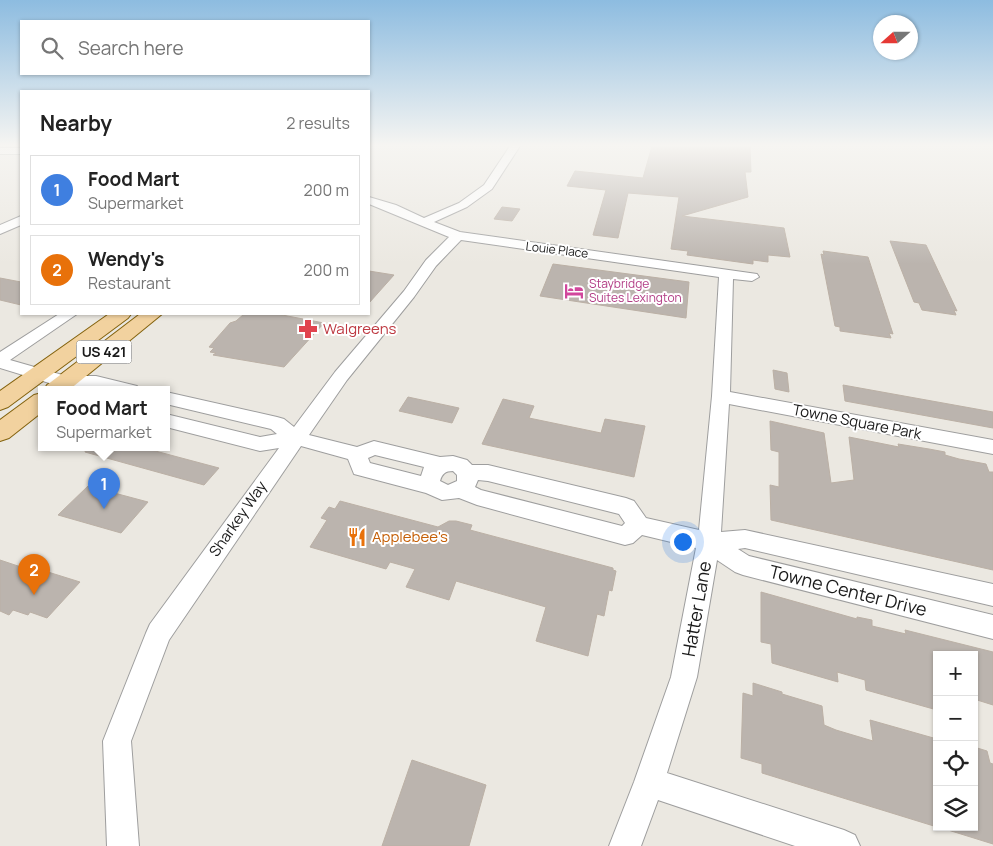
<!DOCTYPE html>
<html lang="en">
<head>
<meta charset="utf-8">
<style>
	body { margin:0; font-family:Manrope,sans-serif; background:#f6f6f6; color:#222 }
	.controls { position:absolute; right:15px; bottom:15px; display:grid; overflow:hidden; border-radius:0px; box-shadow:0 1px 4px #0004 }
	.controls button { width:45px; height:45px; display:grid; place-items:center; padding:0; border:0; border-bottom:1px solid #e0e0e0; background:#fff; color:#222; font:25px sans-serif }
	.compass { position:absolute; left:873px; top:15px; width:45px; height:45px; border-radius:50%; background:#fff; box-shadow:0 1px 4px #0004; rotate:249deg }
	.you { position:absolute; left:682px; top:541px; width:18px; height:18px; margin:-12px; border:4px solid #fff; border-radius:50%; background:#1a73e8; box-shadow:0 0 0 8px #1a73e833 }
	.badge { display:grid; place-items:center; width:32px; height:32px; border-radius:50%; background:#1a73e8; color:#fff; font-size:16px; font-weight:700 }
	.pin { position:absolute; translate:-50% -41px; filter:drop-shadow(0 1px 2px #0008) }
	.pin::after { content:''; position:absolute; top:26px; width:18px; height:15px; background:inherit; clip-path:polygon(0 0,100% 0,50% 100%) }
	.popup { position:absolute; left:38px; top:386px; width:132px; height:65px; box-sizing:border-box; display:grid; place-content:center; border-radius:0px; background:#fff; filter:drop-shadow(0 1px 4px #0005); font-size:16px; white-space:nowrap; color:#767676 }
	.popup b { font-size:19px; color:#222 }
	.popup::after { content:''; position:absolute; left:50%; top:100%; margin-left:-10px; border:10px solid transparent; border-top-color:#fff }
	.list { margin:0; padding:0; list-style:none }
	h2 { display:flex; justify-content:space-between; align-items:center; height:65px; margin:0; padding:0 20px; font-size:21px }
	h2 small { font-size:16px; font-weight:400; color:#767676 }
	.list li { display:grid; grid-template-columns:32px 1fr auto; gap:15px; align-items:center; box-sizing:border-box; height:70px; margin:0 10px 10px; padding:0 10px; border:1px solid #e0e0e0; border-radius:0px }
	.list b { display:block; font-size:19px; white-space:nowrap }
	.list p { margin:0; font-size:16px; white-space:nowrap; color:#767676 }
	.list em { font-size:16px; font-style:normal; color:#767676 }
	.icon { flex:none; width:28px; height:28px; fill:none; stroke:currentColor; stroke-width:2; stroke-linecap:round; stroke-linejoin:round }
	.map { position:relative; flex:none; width:993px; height:846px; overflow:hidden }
	.search { position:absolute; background:#fff; box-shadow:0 1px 4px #0004; left:20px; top:20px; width:350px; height:55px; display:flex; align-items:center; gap:12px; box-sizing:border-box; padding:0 18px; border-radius:0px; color:#767676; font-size:19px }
	.panel { position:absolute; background:#fff; box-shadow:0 1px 4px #0004; left:20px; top:90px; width:350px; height:225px; border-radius:0px }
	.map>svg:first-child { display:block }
	.building { fill:#bbb4ae; stroke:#bbb0a5 }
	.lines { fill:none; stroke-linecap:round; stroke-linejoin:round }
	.minor-casing { stroke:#9e9e9e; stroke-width:2 }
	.major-casing { stroke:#83620d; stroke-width:2 }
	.minor { fill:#fff; fill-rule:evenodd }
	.major { fill:#f2d29f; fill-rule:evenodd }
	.labels { text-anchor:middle; stroke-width:4; stroke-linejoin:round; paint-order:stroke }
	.far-street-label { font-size:12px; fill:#1a1a1a; stroke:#fff }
	.far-hotel-label { font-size:12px; fill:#b23c85; stroke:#fff; text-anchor:start }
	.shield { fill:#fff; stroke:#5f5f5f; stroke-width:1 }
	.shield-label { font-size:14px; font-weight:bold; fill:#1a1a1a }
	.health-label { font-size:15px; fill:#be3a42; stroke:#fff; text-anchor:start }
	.street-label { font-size:15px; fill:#1a1a1a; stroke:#fff }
	.food-label { font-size:15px; fill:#c56008; stroke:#fff; text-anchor:start }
	.near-street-label { font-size:18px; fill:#1a1a1a; stroke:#fff }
</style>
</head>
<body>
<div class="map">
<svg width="993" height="846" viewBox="0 0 993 846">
	<rect width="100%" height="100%" fill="#ebe8e1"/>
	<g class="building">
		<path d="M652 146H750L751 172H745L748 197 682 216 784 228 790 257 768 255V262L753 260V264L687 255 688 251 671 249 679 197 628 193 618 238 593 235 606 190 567 186 575 171 643 178Z"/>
		<path d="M502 207 520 209 512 221 494 219Z"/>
		<path d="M890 241 926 245 957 311 954 310 956 315 922 310 919 303 914 302Z"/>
		<path d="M823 251 868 257 893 334 889 333 891 338 840 331V327L835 326 821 254 824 255Z"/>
		<path d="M553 264 689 282 686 318 540 296Z"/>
		<path d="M369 271 394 275 369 303Z"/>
		<path d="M0 278 21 282V305L0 300Z"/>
		<path d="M244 314H277L324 323 284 367 213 355 216 353 210 352 214 348 209 347 230 323 236 321Z"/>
		<path d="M773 370 787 373 789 392 775 389Z"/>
		<path d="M843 385 993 412V428L845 401Z"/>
		<path d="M408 397 459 408 452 423 399 411Z"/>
		<path d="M503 399 534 406 529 418 601 433 605 419 645 426 634 477 482 444Z"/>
		<path d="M770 421 824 433 831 483 854 480 849 437 899 447 898 444 929 449 945 452V455L959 459 986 464 989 472H993V570L771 520 770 485 779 487V452L771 450Z"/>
		<path d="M86 448H144L219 468 204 485 85 452Z"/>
		<path d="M88 486 148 502 121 533 58 515Z"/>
		<path d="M340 501 438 527 449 521H456L472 525 470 530 613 568V570L616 571 612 591 609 590 604 616 597 614 588 656 536 641 546 607 456 581 449 600 406 587 415 569 390 562 386 569 310 547 327 520 321 518 329 507 335 509Z"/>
		<path d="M0 560 45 575 48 572 80 582 47 618 30 612 28 615 13 610 9 615 0 611Z"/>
		<path d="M761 592 857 619V617L872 620V626L906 634 905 630 993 652V705L974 699V655H937V710L866 690 865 680 837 672 838 682 772 663 771 644 761 642Z"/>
		<path d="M753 683 782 692V694L822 706 824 725 836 730 873 741 870 720 937 739V827L762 773V764L741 758 743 693 753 696Z"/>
		<path d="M974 747 987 751 990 763 993 764V844L948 830 949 827H974Z"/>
		<path d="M412 760 486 785 469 846H382Z"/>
	</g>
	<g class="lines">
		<g class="minor-casing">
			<g id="minor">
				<path d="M510 146H520L492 189 467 207 434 222 460 232 757 274 759 277 752 281 733 279 730 392 993 440V454L729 404 721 532 745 530 993 584V606L745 548 738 549 749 556 993 615V639L743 575 735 572 717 560 697 677 667 773 844 830 855 835 860 846H795L658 800 641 846H609L634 782 671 677 696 548 642 535 633 543 625 545 477 505 459 498 442 500 426 493 354 474 348 459 301 446 169 640 131 741 139 846H107L103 741 146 633 150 624 279 448 260 451 166 427V414L260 437 277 434 271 429 166 404V392L277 417 284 419 294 427 335 372 404 291 426 260 449 237 369 204V197L396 205 424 218 459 203 484 185ZM461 240 719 277 712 396 699 530 646 518 634 501 626 498 488 465H472L467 460 453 456 440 457 374 441 357 447 309 435 347 380 414 297 436 266ZM375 455 424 467 421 476 370 463 368 458ZM453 471 457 475V481L448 485 440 481C442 474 445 471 453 471ZM478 480 488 481 619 514 625 523 622 526 481 490 475 487Z"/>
				<rect x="0" y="148" width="21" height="6"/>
				<path d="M21 216V225L0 234V225Z"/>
				<path d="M59 314H77L10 360 66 376H96L137 386 140 390H107L96 388 62 390 59 386 0 368V352Z"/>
			</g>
		</g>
		<g class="major-casing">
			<g id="major">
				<path d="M109 314H131L128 318 8 407 0 410V391Z"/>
				<path d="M140 314H162L69 390H44L47 385Z"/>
				<path d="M42 393V412L9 438 0 441V420L34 395Z"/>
			</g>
		</g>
		<use href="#minor" class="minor"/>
		<use href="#major" class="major"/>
	</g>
	<linearGradient id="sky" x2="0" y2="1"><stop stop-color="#8dbce0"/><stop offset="0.55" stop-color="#f6f5f2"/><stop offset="1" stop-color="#f6f5f2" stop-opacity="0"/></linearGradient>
	<rect width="993" height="264" fill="url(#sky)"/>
	<defs>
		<g id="hotel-bare" transform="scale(1.5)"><path d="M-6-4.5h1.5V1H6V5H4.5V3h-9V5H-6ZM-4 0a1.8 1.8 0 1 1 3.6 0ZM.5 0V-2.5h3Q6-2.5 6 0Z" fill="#d1479c" stroke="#fff" stroke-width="2.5" paint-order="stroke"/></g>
		<g id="pharmacy-bare" transform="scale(1.5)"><path d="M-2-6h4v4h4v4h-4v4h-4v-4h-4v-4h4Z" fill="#e0444e" stroke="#fff" stroke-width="2.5" paint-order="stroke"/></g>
		<g id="restaurant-bare" transform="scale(1.5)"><path d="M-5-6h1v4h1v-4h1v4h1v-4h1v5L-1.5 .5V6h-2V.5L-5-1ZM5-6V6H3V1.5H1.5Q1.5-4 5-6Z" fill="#e8710a" stroke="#fff" stroke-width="2.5" paint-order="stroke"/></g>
	</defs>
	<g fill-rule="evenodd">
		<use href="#hotel-bare" x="574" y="291"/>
		<use href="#pharmacy-bare" x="308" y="329"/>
		<use href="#restaurant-bare" x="357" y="537"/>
	</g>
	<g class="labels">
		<g class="far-street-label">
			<text transform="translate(557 250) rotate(7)" y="4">Louie Place</text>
		</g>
		<g class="far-hotel-label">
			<text x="589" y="288">Staybridge<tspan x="589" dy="14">Suites Lexington</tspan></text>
		</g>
		<rect class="shield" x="76.5" y="340.5" width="55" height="23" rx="4"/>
		<g class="shield-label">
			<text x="104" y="357">US 421</text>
		</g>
		<g class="health-label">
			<text x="323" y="334">Walgreens</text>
		</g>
		<g class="street-label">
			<text transform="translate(857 422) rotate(11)" y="5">Towne Square Park</text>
			<text transform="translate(238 519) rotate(-55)" y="5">Sharkey Way</text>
		</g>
		<g class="food-label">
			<text x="372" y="542">Applebee's</text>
		</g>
		<g class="near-street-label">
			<text transform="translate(848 591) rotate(14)" y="6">Towne Center Drive</text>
			<text transform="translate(697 609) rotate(-80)" y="6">Hatter Lane</text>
		</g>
	</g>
</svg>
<div class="controls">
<button>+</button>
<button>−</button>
<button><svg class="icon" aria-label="locate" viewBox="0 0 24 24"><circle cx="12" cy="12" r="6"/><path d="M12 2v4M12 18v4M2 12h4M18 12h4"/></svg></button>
<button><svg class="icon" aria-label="layers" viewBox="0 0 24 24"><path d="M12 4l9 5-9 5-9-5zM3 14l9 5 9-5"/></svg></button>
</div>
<svg class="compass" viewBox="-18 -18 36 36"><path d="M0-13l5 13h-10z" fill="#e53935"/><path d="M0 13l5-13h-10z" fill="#767676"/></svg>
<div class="you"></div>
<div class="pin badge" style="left:104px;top:509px;background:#3f7fe0">1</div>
<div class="popup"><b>Food Mart</b>Supermarket</div>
<div class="pin badge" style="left:34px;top:595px;background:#e8710a">2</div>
<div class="search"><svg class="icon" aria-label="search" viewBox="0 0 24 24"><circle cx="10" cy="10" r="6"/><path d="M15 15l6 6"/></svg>Search here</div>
<section class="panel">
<h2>Nearby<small>2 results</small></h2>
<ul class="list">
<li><span class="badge" style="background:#3f7fe0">1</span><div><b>Food Mart</b><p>Supermarket</p></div><em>200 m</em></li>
<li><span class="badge" style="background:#e8710a">2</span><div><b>Wendy's</b><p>Restaurant</p></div><em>200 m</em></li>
</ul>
</section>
</div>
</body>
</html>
